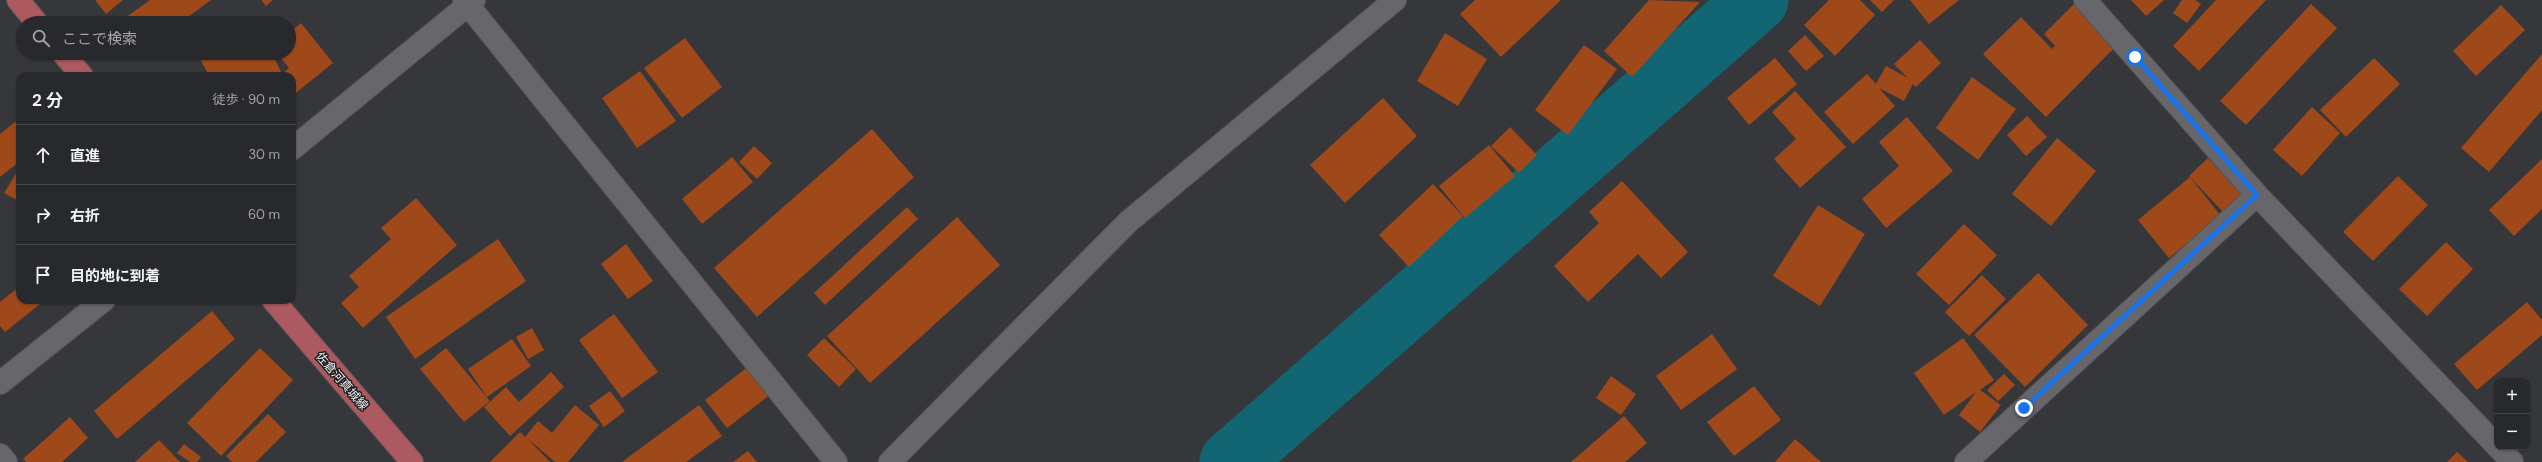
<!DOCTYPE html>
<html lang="ja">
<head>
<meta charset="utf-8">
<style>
	body { margin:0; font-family:"DM Sans","Noto Sans JP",sans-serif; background:#303134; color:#f1f3f6 }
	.controls { position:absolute; right:12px; bottom:12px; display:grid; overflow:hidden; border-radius:8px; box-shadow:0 1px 3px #0004 }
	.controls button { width:36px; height:36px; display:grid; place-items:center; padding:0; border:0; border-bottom:1px solid #444548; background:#28292c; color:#f1f3f6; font:20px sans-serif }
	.stop { position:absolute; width:12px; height:12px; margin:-9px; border:3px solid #1a73e8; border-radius:50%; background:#fff }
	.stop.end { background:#1a73e8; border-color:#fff; box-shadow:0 1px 4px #0008 }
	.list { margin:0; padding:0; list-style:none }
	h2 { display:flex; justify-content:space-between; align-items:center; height:52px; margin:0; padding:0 16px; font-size:17px }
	h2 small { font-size:13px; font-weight:400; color:#a5a6a9 }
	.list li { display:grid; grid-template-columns:26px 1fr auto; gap:12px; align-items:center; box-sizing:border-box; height:60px; padding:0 16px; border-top:1px solid #444548 }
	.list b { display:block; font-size:15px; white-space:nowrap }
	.list em { font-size:13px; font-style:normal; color:#a5a6a9 }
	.icon { flex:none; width:22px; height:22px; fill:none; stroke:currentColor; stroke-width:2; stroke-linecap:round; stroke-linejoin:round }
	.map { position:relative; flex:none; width:2542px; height:462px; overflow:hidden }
	.search { position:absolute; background:#28292c; box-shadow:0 1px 3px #0004; left:16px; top:16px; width:280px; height:44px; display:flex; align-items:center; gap:10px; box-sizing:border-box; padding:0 14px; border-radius:22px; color:#a5a6a9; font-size:15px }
	.panel { position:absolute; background:#28292c; box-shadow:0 1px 3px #0004; left:16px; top:72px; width:280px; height:232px; border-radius:12px }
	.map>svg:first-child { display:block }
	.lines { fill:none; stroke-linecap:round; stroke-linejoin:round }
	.river { stroke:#126673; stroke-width:63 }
	.building { fill:#9f491a }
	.minor-casing { stroke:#555559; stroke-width:24 }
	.major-casing { stroke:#555559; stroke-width:24 }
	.minor { stroke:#66666b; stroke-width:22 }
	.major { stroke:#ad5960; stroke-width:22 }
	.route { stroke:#1a73e8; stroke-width:5 }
	.labels { text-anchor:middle; stroke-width:3; stroke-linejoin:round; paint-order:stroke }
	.street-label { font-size:12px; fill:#f2f3f6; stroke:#1e1f20 }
</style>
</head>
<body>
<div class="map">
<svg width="2542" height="462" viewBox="0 0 2542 462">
	<rect width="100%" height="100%" fill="#36373b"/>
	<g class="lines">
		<path class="river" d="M1231 462 1757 0"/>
	</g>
	<g class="building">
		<path d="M95 0H123L106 14Z"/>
		<path d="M150 0H211L180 23H118Z"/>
		<path d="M261 0H273L266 6Z"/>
		<path d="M1475 0H1561L1501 57 1460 14Z"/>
		<path d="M1649 0 1700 2 1632 77 1604 51Z"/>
		<path d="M1829 0H1860L1875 15 1835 56 1804 25Z"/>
		<path d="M1870 0H1894L1882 12Z"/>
		<path d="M1910 0H1959L1929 24Z"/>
		<path d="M2131 0H2164L2146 16Z"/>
		<path d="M2182 0H2195L2201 4 2187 23 2173 13Z"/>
		<path d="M2216 0H2266L2199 71 2173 46Z"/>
		<path d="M2075 3 2117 45 2046 117 1983 54 2021 17 2052 49 2055 46 2044 34Z"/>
		<path d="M2311 4 2337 28 2246 125 2220 101Z"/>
		<path d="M2501 5 2525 30 2476 76 2453 51Z"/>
		<path d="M301 23 333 63 292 96V76H200L207 72 197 53H272L282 74 289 68 277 53H289V33Z"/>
		<path d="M1445 33 1487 59 1458 106 1417 81Z"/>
		<path d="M1805 35 1824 56 1806 71 1788 51Z"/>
		<path d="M685 38 722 87 682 118 644 68Z"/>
		<path d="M1920 40 1941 63 1916 87 1913 84 1904 101 1879 88 1895 106 1853 144 1824 112 1867 74 1876 84 1886 66 1908 78 1894 64Z"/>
		<path d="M1584 45 1617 69 1568 135 1535 110Z"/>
		<path d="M2542 54V110L2489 172 2461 148Z"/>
		<path d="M1775 58 1797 84 1749 125 1727 98Z"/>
		<path d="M2374 58 2400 84 2346 137 2320 110Z"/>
		<path d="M640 71 676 121 637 148 602 98Z"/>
		<path d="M1972 77 2016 109 1978 160 1936 128Z"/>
		<path d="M1795 91 1846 147 1800 188 1774 159 1796 139 1772 112Z"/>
		<path d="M1383 98 1417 136 1345 203 1310 165Z"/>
		<path d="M2312 107 2340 133 2302 176 2273 150Z"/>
		<path d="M2027 116 2047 137 2026 156 2007 135Z"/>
		<path d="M1907 117 1953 171 1886 228 1862 199 1899 166 1879 142Z"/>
		<path d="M20 118V161L0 177V134Z"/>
		<path d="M1510 127 1537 155 1519 173 1491 146Z"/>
		<path d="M872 129 914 177 757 317 714 268Z"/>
		<path d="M2057 138 2096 171 2051 226 2012 194Z"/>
		<path d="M1489 145 1515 176 1465 218 1439 186Z"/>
		<path d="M754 146 772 163 757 179 739 162Z"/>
		<path d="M732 157 753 182 702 224 682 199Z"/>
		<path d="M2208 158 2245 194 2225 214 2189 176Z"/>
		<path d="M2542 159V209L2514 236 2489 210Z"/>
		<path d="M20 167V202L4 193Z"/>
		<path d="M2398 176 2428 205 2373 261 2343 232Z"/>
		<path d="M2190 177 2221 216 2169 258 2138 220Z"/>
		<path d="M1622 181 1688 252 1661 278 1638 254 1588 302 1554 266 1599 223 1589 212Z"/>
		<path d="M1433 184 1463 216 1409 267 1379 235Z"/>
		<path d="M416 198 457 245 363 328 341 303 359 287 349 276 391 239 381 228Z"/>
		<path d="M1818 205 1865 234 1820 306 1773 276Z"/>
		<path d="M907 207 918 219 825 305 814 293Z"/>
		<path d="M957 217 1000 265 870 383 827 336Z"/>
		<path d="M1964 224 1997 255 1949 305 1916 274Z"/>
		<path d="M498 239 526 281 415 359 386 317Z"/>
		<path d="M2446 242 2473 269 2427 316 2399 289Z"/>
		<path d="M626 244 653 281 628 299 601 264Z"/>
		<path d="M2038 273 2088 325 2025 387 1974 335Z"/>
		<path d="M1982 275 2006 299 1969 336 1945 312Z"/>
		<path d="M20 286V300H36L40 304 5 332 0 326V302Z"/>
		<path d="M2527 302 2542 320V335L2477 390 2454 364Z"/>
		<path d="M212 311 235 339 117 439 94 411Z"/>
		<path d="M614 314 658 372 622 398 579 340Z"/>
		<path d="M532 328 544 350 528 359 516 337Z"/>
		<path d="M1712 334 1737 369 1681 410 1656 376Z"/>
		<path d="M824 338 856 369 839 387 807 355Z"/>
		<path d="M1963 338 1994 380 1980 390 2001 405 1980 432 1959 415 1976 392 1944 415 1914 373Z"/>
		<path d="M512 339 531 366 487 397 468 369Z"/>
		<path d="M260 348 293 380 221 456 187 423Z"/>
		<path d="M446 348 490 401 464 422 420 369Z"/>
		<path d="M749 366 771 394 727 428 705 400Z"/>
		<path d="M551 372 564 387 510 436 484 407 506 387 519 402Z"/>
		<path d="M2004 374 2015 385 1998 401 1987 390Z"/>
		<path d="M1611 376 1636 394 1621 415 1596 398Z"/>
		<path d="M1754 386 1781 420 1734 456 1707 422Z"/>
		<path d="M610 391 625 411 604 427 589 406Z"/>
		<path d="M575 405 599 425 568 462H555L527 438 550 462H490L520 432 525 437 538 421 552 433Z"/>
		<path d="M699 405 722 436 686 462H622Z"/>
		<path d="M268 414 286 432 256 462H232L226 456Z"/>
		<path d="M1624 416 1647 443 1625 462H1571Z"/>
		<path d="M70 417 88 438 62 462H26L23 459Z"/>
		<path d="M1795 439 1821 462H1775Z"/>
		<path d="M159 440 180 462H135Z"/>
		<path d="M184 444 201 457 197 462H190L177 453Z"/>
		<path d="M748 451 757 462H733Z"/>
		<path d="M2457 452 2468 462H2447Z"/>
	</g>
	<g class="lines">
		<g class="minor-casing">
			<g id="minor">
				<path d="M464 0 836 462"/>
				<path d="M2085 0 2257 195 2497 446"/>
				<path d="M292 149 474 0"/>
				<path d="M0 383 104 300"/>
				<path d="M2498 447 2512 462"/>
				<path d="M0 455 6 462"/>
				<path d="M890 462 1128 222 1395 0"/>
				<path d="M1966 462 2257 195"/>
			</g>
		</g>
		<g class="major-casing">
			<g id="major">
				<path d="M18 0 37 23"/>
				<path d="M63 53 82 76"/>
				<path d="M273 300 412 462"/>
			</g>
		</g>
		<use href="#minor" class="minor"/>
		<use href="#major" class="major"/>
	</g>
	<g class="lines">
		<path class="route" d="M2024 408 2257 195 2135 57"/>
	</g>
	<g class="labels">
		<g class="street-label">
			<text transform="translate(342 381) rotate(49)" y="4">佐倉河真城線</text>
		</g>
	</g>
</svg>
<div class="controls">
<button>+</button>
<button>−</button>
</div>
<div class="stop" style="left:2135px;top:57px"></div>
<div class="stop end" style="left:2024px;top:408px"></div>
<div class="search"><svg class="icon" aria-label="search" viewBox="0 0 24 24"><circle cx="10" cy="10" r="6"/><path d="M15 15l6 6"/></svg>ここで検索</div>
<section class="panel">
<h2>2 分<small>徒歩 · 90 m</small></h2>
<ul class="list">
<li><svg class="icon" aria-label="ahead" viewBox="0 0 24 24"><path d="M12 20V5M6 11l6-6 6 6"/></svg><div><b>直進</b></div><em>30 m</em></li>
<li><svg class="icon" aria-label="right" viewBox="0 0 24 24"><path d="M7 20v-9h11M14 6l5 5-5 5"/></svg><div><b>右折</b></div><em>60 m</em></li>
<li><svg class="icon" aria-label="arrive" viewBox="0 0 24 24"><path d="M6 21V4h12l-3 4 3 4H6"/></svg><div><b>目的地に到着</b></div></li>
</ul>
</section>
</div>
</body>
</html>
